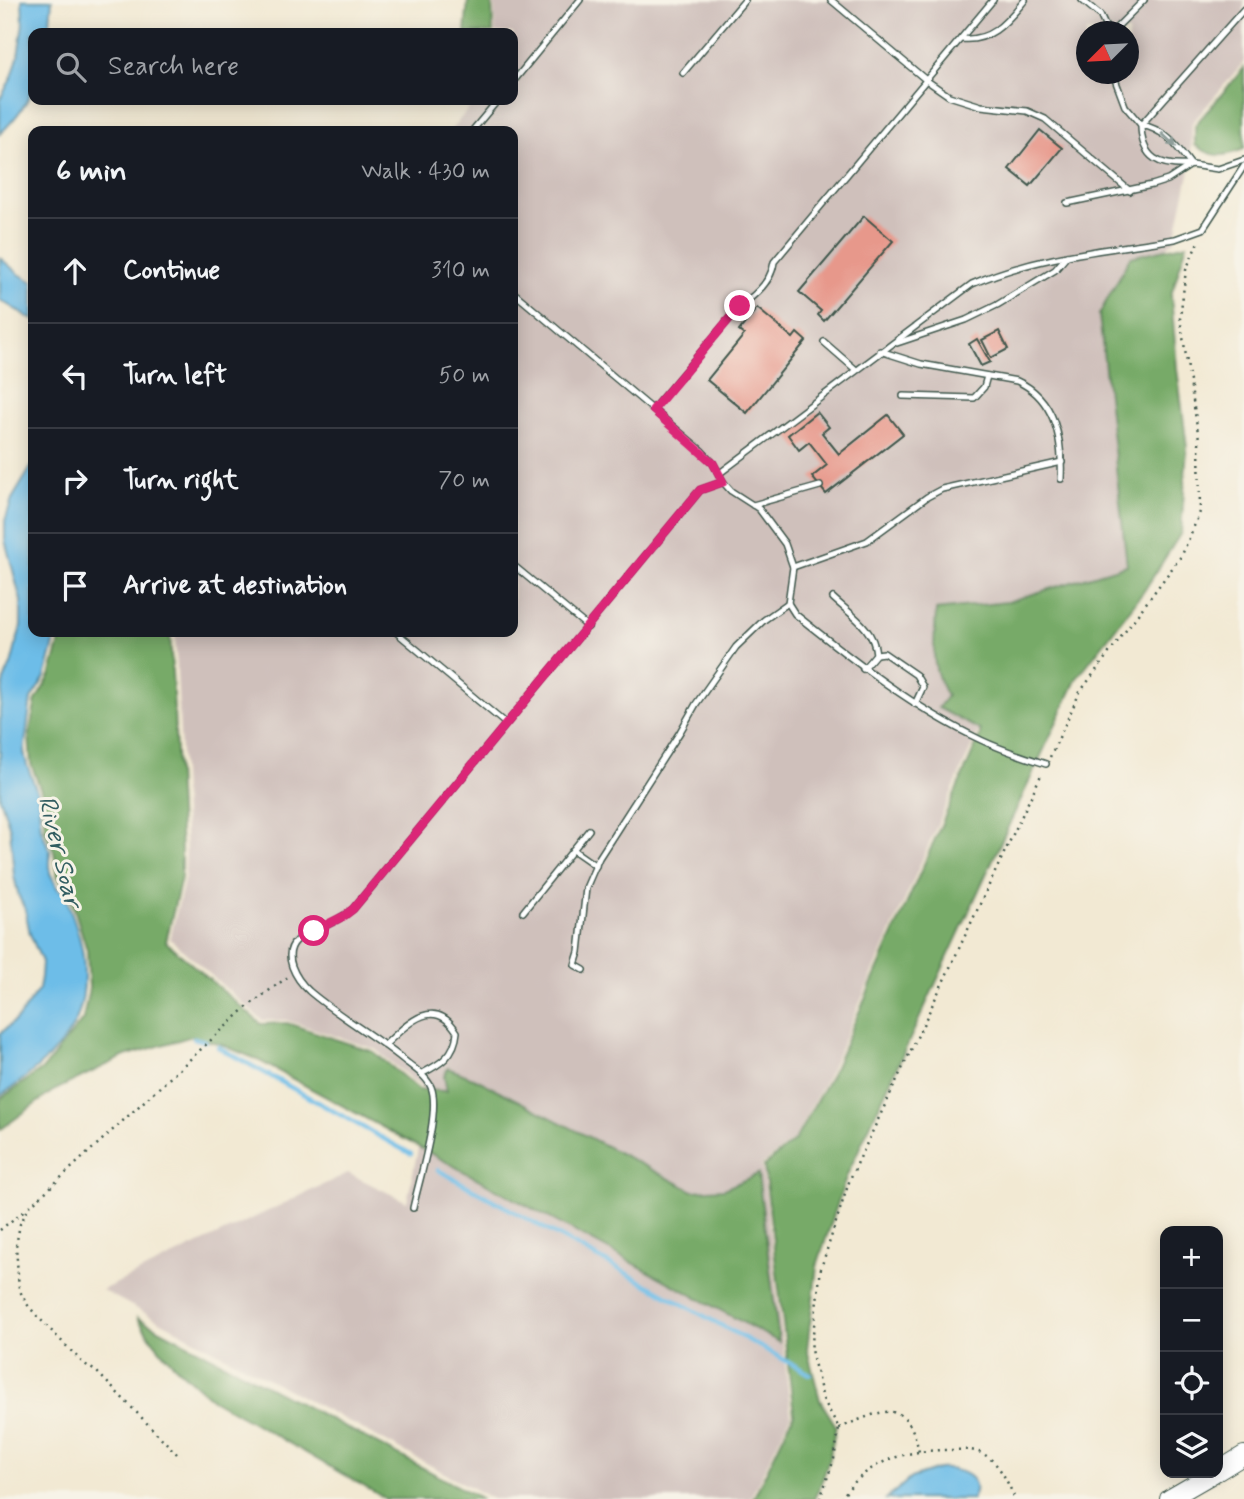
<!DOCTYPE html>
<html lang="en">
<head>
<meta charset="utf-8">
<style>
	body { margin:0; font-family:Mynerve,sans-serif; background:#242831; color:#f1f3f6 }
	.controls { position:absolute; right:21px; bottom:21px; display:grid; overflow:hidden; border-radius:14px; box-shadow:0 4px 18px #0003 }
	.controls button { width:63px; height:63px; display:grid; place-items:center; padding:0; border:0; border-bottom:2px solid #363941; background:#171b24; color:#f1f3f6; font:35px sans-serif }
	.compass { position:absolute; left:1076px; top:21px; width:63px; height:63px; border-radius:50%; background:#171b24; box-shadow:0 4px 18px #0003; rotate:246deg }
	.stop { position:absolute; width:21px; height:21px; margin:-16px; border:5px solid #db2777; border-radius:50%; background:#fff }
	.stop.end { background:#db2777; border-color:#fff; box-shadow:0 2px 7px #0008 }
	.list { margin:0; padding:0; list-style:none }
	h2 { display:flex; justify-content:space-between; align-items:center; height:91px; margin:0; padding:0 28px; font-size:30px }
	h2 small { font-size:23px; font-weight:400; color:#9ea1a6 }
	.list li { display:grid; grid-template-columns:46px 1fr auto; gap:21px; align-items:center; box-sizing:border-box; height:105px; padding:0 28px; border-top:2px solid #363941 }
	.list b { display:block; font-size:26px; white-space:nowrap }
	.list em { font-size:23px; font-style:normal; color:#9ea1a6 }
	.icon { flex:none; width:38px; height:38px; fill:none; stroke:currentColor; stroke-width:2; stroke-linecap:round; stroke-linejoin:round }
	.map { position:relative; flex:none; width:1244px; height:1499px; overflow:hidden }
	.search { position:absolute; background:#171b24; box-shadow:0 4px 18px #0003; left:28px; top:28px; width:490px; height:77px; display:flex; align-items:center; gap:18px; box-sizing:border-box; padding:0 24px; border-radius:14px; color:#9ea1a6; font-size:26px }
	.panel { position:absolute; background:#171b24; box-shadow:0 4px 18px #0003; left:28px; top:126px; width:490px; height:511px; border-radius:14px }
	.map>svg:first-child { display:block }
	.industrial { fill:#cfc0bb; fill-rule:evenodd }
	.forest { fill:#77aa67; stroke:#4b744e; stroke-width:2 }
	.water { fill:#6dbde8; stroke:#467d8e; stroke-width:2 }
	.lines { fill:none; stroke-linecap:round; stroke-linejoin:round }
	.stream { stroke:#6dbde8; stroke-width:4.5 }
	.building { fill:#e7988b }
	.service-casing { stroke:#3f574c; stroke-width:8 }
	.trunk-casing { stroke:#3f574c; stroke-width:20 }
	.path { stroke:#3f574c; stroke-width:2.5; stroke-dasharray:2 5; stroke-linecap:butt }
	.service { stroke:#fff; stroke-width:5 }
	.trunk { stroke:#fff; stroke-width:18 }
	.oneway { fill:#8f9e9a }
	.route { stroke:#db2777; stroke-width:9 }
	.labels { text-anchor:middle; stroke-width:6; stroke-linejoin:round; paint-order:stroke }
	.water-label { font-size:26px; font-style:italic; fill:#325d61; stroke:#f7f3e8 }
</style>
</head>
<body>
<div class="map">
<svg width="1244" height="1499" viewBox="0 0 1244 1499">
	<rect width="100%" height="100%" fill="#f7f3e8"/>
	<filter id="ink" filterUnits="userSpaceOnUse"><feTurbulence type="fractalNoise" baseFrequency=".0143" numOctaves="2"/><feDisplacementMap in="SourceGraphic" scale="14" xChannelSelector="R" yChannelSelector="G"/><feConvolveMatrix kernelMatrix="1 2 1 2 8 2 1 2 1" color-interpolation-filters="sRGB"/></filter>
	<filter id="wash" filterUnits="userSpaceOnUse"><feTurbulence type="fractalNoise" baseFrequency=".00686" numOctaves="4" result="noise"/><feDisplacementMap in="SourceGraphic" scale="28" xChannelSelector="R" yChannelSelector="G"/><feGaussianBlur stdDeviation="1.57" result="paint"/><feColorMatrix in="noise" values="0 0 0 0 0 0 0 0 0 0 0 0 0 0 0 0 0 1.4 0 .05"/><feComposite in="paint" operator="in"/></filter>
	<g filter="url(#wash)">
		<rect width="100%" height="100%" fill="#f2e9d3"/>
		<path class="industrial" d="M494 0H1244V62L1192 123 1191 165 1175 239 1099 315 1128 565 1005 746 978 732 831 1069 794 1139 762 1165 791 1415 750 1499H493L102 1290 348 1173 407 1202 428 1101 422 1088 375 1049 286 1020H262L170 939 185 877 186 852 175 632H513V131H450L476 100H513V33H495ZM1086 32H1128V74H1086Z"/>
		<g class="forest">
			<path d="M468 0H492L493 33H465Z"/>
			<path d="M1244 68V149C1224 157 1214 159 1195 145V125Z"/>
			<path d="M1187 244 1171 295 1177 368 1187 448 1181 533 1144 591 1077 678 847 1175 817 1266 807 1349 820 1400 836 1426C831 1451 826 1476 814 1499H753L794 1414 764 1166 795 1140 834 1069 980 736V730L938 708 947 696C928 662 935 646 936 610L1007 602 1127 565 1099 315 1130 257Z"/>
			<path d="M59 632H170L181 851V878L166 942 261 1024 287 1023 374 1052 419 1090 447 1091 444 1076 448 1068 478 1080 693 1191 724 1189 758 1174 779 1342 256 1059 220 1044 192 1036 125 1056 53 1091 0 1130V1099L44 1068 83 1019 89 988 87 950 69 892 58 877 54 852 45 829 42 793 31 764 29 735 36 700 50 676 59 645Z"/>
			<path d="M138 1318 482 1499H386L212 1399C184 1375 155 1350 138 1318Z"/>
		</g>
		<g class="water">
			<path d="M22 0H52L49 33H33C33 86 40 94 0 134V99L12 77 18 57 23 23Z"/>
			<path d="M0 258 19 274 33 282V320L0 300Z"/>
			<path d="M33 464V632H55L54 644 45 677 31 699 24 752 27 765 38 794 41 829 50 851V873L58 889 65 893C71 913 81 935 83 956 85 975 85 996 78 1015 68 1045 26 1079 0 1096V1034L18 1018 39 989 41 977 42 962 30 934 25 909 19 897 14 876 10 829 0 797V709L4 680 11 665 21 626V601L5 540V521L12 499Z"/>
			<path d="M938 1469C956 1467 985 1476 972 1499H886L911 1478Z"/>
		</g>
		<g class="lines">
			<g class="stream">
				<path d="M194 1038 205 1041"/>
				<path d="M218 1047 411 1154"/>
				<path d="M438 1170 810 1374"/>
			</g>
		</g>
		<g id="blocks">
			<g class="building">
				<path d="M1040 130 1062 148 1030 186 1009 169Z"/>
				<path d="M864 216 893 241 824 321 818 315 821 311 799 292Z"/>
				<path d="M757 308 793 338 797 333 806 341 747 413 707 380 744 335 739 331Z"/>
				<path d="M999 331 1008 349 991 358 982 340Z"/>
				<path d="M977 339 990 362 981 366 969 344Z"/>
				<path d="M817 412 829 427 822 433 839 454 888 415 903 434 826 494 812 477 827 465 809 442 799 450 788 435Z"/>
			</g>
		</g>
	</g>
	<g filter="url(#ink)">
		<use href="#blocks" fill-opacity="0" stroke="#3f574c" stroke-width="2"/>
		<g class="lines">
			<g class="service-casing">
				<g id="service">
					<path d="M831 0 926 80 949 96 981 106 1027 111 1045 119 1130 191"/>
					<path d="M1082 0 1100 15 1108 32"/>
					<path d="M1112 32 1144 0"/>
					<path d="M961 39C992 42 1007 21 1025 0"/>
					<path d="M683 73 745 0"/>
					<path d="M1113 74 1125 106 1141 125C1165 129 1177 146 1191 165"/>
					<path d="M513 82 580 0"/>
					<path d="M472 131 498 100"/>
					<path d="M1191 165C1160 167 1141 159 1141 125L1244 9"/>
					<path d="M1067 203 1152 185 1168 180 1191 165 1218 169 1244 160"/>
					<path d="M513 292 701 450 713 463 723 482 731 491 759 509 785 544 793 567 788 603 795 614C854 661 913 708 981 740 1002 750 1024 757 1046 764"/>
					<path d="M824 342 855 369"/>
					<path d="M897 343 966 320 997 305 1055 270 1067 256"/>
					<path d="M880 351 921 364 1017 381C1055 398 1063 440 1061 479"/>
					<path d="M903 396 974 398 984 387 987 376"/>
					<path d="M653 409 740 306C756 295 772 281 774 262L993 0"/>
					<path d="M720 473 972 284C1036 256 1106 250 1175 239L1203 229 1244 166"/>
					<path d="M753 505 820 486"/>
					<path d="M513 565 588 627"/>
					<path d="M793 567 867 541 927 497 942 489 1062 462"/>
					<path d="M833 598C851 615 874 628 876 654"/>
					<path d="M396 632 506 724"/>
					<path d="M863 669 876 654 884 653 916 675 923 687 915 704"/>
					<path d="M573 850 596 866"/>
					<path d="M523 912 589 830"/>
					<path d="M584 970 575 965 579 952 586 888 599 858 680 732 696 704 736 647 764 620 788 603"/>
					<path d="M385 1045C407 1024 434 995 457 1032 455 1055 441 1064 421 1074"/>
					<path d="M413 1208C419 1180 441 1111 431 1087 426 1076 414 1068 405 1061 375 1036 338 1016 309 991 296 979 281 955 297 940 302 935 310 933 316 930 330 924 342 918 353 909L700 490 723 482"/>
				</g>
			</g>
			<g class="trunk-casing">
				<g id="trunk">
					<path d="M1218 1471 1244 1455"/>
					<path d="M1169 1499 1214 1473"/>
				</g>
			</g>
			<g class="path">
				<path d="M1050 757 1080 692 1182 555 1200 512 1199 439 1180 318 1186 270 1198 242"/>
				<path d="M0 1230 27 1208"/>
				<path d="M839 1428C882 1411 907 1394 919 1452"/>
				<path d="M177 1454 97 1372 83 1363 37 1316 26 1303 19 1289 16 1246 20 1224 30 1206 247 1007 289 976"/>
				<path d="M820 1499 834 1459 839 1428 823 1399 811 1350 821 1268 850 1179 1042 773"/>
				<path d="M841 1499C866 1461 905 1450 948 1450 961 1450 974 1448 985 1455 1000 1464 1008 1483 1015 1499"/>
			</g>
			<use href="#service" class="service"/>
			<use href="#trunk" class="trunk"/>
		</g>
		<defs><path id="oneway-solid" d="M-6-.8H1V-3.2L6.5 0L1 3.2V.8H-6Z" transform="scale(1.75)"/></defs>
		<use class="oneway" href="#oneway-solid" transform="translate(1169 140) rotate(43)"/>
	</g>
	<g class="lines" filter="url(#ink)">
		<path class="route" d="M314 931 344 916 353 909 700 490 723 482 713 463 653 410 740 306"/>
	</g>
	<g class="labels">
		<g class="water-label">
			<text transform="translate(61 851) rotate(76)" y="9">River Soar</text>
		</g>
	</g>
</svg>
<div class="controls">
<button>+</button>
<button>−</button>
<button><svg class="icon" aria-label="locate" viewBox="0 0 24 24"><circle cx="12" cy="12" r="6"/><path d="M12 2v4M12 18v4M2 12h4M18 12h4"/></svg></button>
<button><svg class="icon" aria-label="layers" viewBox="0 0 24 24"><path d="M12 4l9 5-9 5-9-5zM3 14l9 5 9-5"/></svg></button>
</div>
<svg class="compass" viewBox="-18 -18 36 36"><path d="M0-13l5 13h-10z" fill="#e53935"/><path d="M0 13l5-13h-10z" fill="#9ea1a6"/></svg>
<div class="stop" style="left:314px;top:931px"></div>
<div class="stop end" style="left:740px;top:306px"></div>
<div class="search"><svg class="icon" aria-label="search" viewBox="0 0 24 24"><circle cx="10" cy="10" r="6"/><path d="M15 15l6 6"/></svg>Search here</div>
<section class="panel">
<h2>6 min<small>Walk · 430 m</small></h2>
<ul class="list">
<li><svg class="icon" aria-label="ahead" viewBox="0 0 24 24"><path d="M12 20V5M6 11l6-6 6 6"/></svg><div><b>Continue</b></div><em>310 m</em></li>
<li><svg class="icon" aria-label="left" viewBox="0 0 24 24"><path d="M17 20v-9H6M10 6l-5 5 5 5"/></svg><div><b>Turn left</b></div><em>50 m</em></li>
<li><svg class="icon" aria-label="right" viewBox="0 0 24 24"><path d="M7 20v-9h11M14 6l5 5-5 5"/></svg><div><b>Turn right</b></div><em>70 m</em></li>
<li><svg class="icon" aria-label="arrive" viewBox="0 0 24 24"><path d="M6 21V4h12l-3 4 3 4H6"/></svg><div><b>Arrive at destination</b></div></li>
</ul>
</section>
</div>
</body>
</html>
